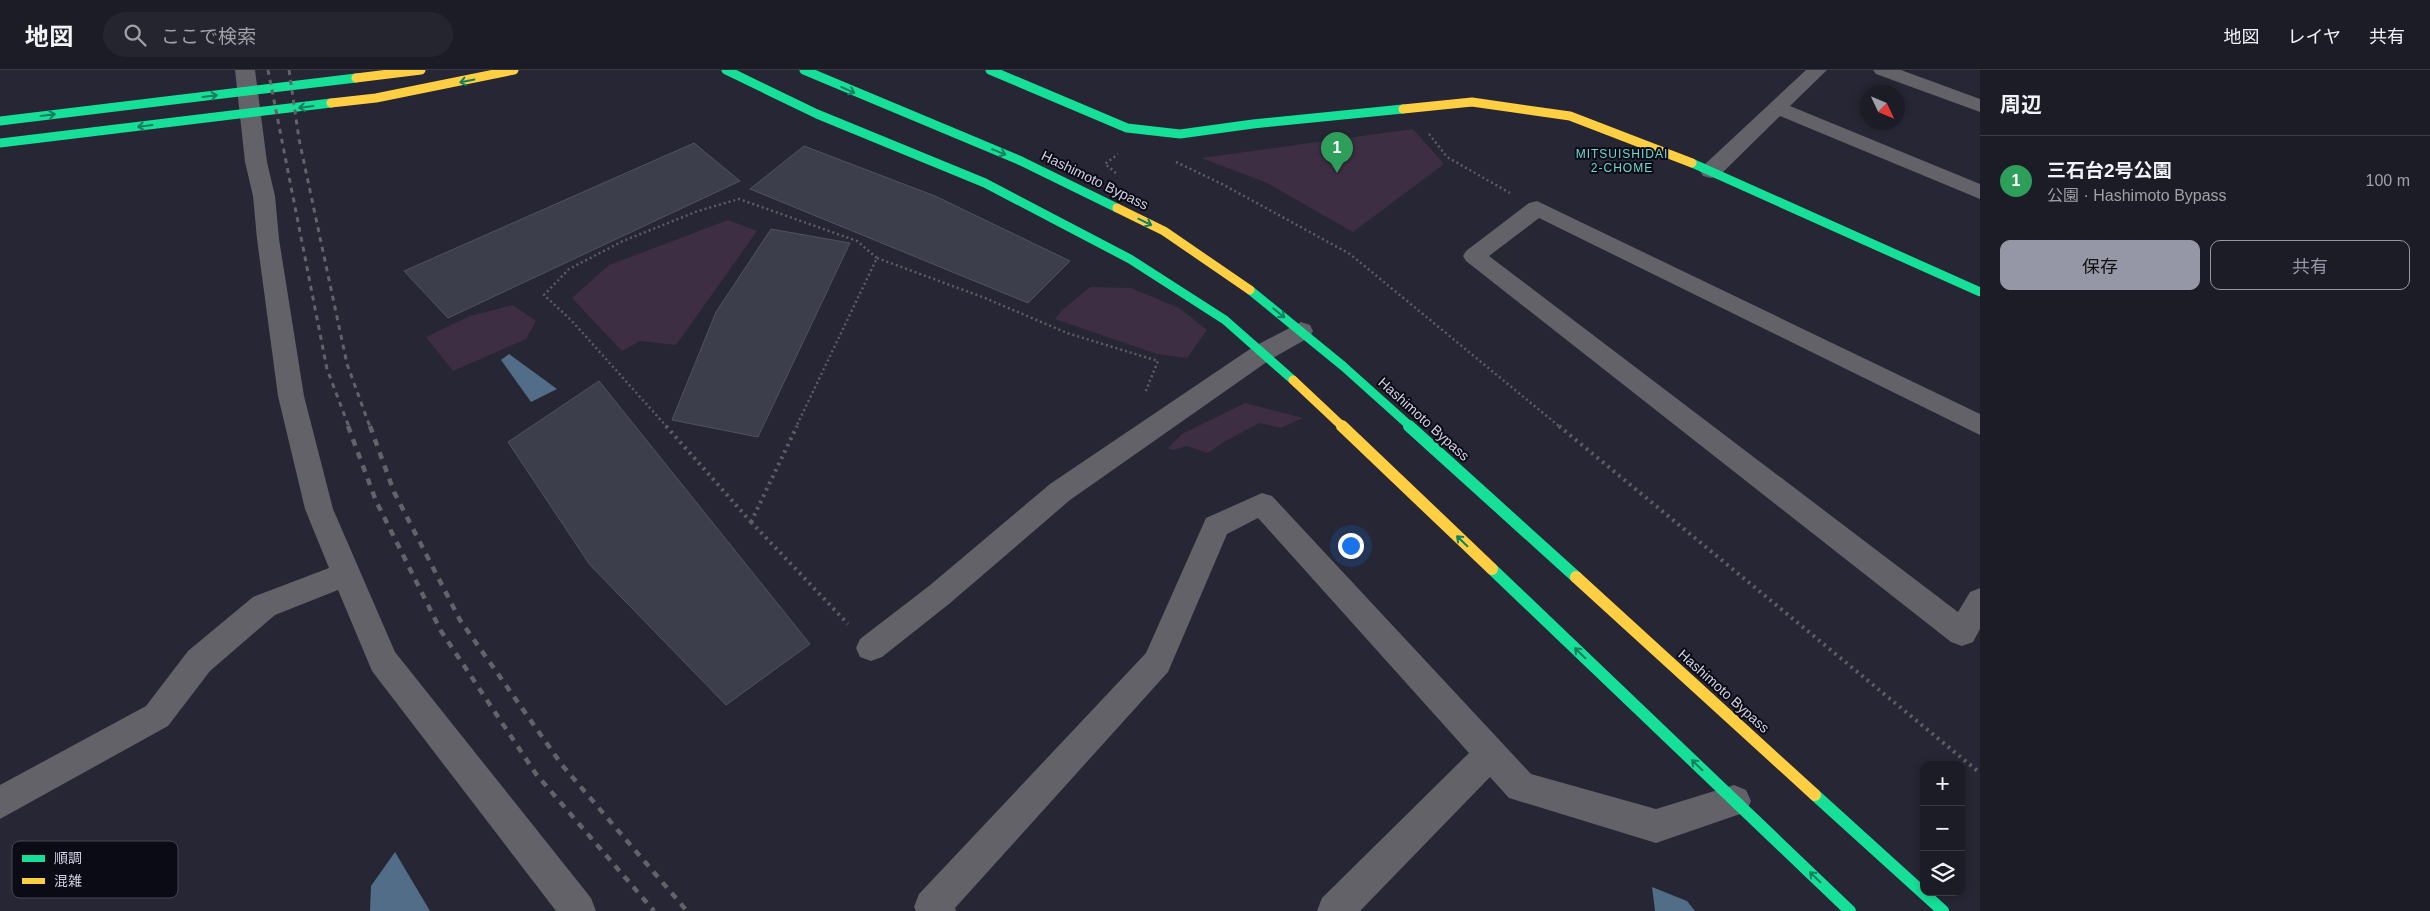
<!DOCTYPE html>
<html lang="ja">
<head>
<meta charset="utf-8">
<style>
	body { margin:0; font-family:Arial,"Noto Sans JP",sans-serif; background:#25252f; color:#f1f3f6 }
	.controls { position:absolute; right:15px; bottom:15px; display:grid; overflow:hidden; border-radius:10px; box-shadow:0 2px 8px #0003 }
	.controls button { width:45px; height:45px; display:grid; place-items:center; padding:0; border:0; border-bottom:1px solid #3a3a44; background:#1c1c27; color:#f1f3f6; font:25px sans-serif }
	.compass { position:absolute; left:1860px; top:15px; width:45px; height:45px; border-radius:50%; background:#1c1c27; box-shadow:0 2px 8px #0003; rotate:134deg }
	.you { position:absolute; left:1350px; top:475px; width:18px; height:18px; margin:-12px; border:4px solid #fff; border-radius:50%; background:#1a73e8; box-shadow:0 0 0 8px #1a73e833 }
	.badge { display:grid; place-items:center; width:32px; height:32px; border-radius:50%; background:#9596a6; color:#fff; font-size:16px; font-weight:700 }
	.pin { position:absolute; translate:-50% -41px; filter:drop-shadow(0 1px 2px #0008) }
	.pin::after { content:''; position:absolute; top:26px; width:18px; height:15px; background:inherit; clip-path:polygon(0 0,100% 0,50% 100%) }
	.list { margin:0; padding:0; list-style:none }
	h2 { display:flex; justify-content:space-between; align-items:center; height:65px; margin:0; padding:0 20px; font-size:21px }
	h2 small { font-size:16px; font-weight:400; color:#a0a1a7 }
	.list li { display:grid; grid-template-columns:32px 1fr auto; gap:15px; align-items:center; box-sizing:border-box; height:90px; padding:0 20px; border-top:1px solid #3a3a44 }
	.list b { display:block; font-size:19px; white-space:nowrap }
	.list p { margin:0; font-size:16px; white-space:nowrap; color:#a0a1a7 }
	.list em { font-size:16px; font-style:normal; color:#a0a1a7 }
	.actions { display:flex; gap:10px; padding:15px 20px }
	.actions a { flex:1; padding:11px 0; border:1px solid #9596a6; border-radius:10px; text-align:center; font-size:18px; color:#9596a6 }
	.actions .main { background:#9596a6; color:#111 }
	.icon { flex:none; width:28px; height:28px; fill:none; stroke:currentColor; stroke-width:2; stroke-linecap:round; stroke-linejoin:round }
	.map { position:relative; flex:none; width:1980px; height:841px; overflow:hidden }
	header { display:flex; align-items:center; gap:30px; box-sizing:border-box; height:70px; padding:0 25px; background:#1c1c27; border-bottom:1px solid #3a3a44 }
	header strong { font-size:24px }
	nav { display:flex; gap:28px; margin-inline-start:auto; font-size:18px }
	.search { width:350px; height:45px; background:#25252f; display:flex; align-items:center; gap:12px; box-sizing:border-box; padding:0 18px; border-radius:28px; color:#a0a1a7; font-size:19px }
	main { display:flex }
	aside { flex:1; background:#1c1c27 }
	.map>svg:first-child { display:block }
	.green { fill:#3e2e44 }
	.water { fill:#526d87 }
	.building { fill:#3c3e4b; stroke:#50535f }
	.lines { fill:none; stroke-linecap:round; stroke-linejoin:round }
	.path-far1 { stroke:#5e5d64; stroke-width:2.5; stroke-dasharray:2 3; stroke-linecap:butt }
	.path { stroke:#5e5d64; stroke-width:4; stroke-dasharray:2.5 4.5; stroke-linecap:butt }
	.street { fill:#636268; fill-rule:evenodd }
	.fast-far1 { stroke:#16e098; stroke-width:9 }
	.fast { stroke:#16e098; stroke-width:12 }
	.slow-far1 { stroke:#ffcf43; stroke-width:9 }
	.slow { stroke:#ffcf43; stroke-width:12 }
	.rail-far1 { stroke:#626269; stroke-width:3; stroke-dasharray:5 5; stroke-linecap:butt }
	.rail { stroke:#626269; stroke-width:4.5; stroke-dasharray:7 7; stroke-linecap:butt }
	.oneway { stroke:#11805e }
	.labels { text-anchor:middle; stroke-width:4; stroke-linejoin:round; paint-order:stroke }
	.far-neighbourhood-label { font-size:12px; letter-spacing:1px; fill:#6edad3; stroke:#0b0b16 }
	.street-label { font-size:14px; fill:#d1d2e4; stroke:#0b0b16 }
	.key { fill:#0b0b16; stroke:#464754; stroke-width:1 }
	.key-label { font-size:14px; fill:#d1d2e4 }
</style>
</head>
<body>
<header>
<strong>地図</strong>
<div class="search"><svg class="icon" aria-label="search" viewBox="0 0 24 24"><circle cx="10" cy="10" r="6"/><path d="M15 15l6 6"/></svg>ここで検索</div>
<nav><a>地図</a><a>レイヤ</a><a>共有</a></nav>
</header>
<main>
<div class="map">
<svg width="1980" height="841" viewBox="0 0 1980 841">
	<rect width="100%" height="100%" fill="#262634"/>
	<g class="green">
		<path d="M1413 59 1444 94 1353 162 1267 113 1201 88Z"/>
		<path d="M728 150 757 161 676 275 640 271 622 281 572 228 609 195Z"/>
		<path d="M1090 217 1131 218 1179 238 1207 260 1187 288 1157 284 1055 249 1061 241Z"/>
		<path d="M513 235 536 251 526 269 453 301 426 267 470 246Z"/>
		<path d="M1245 333 1303 348 1281 358 1260 353 1227 370 1208 383 1187 376 1173 380 1168 378 1182 364Z"/>
	</g>
	<g class="water">
		<path d="M509 284 557 319 531 332 501 290Z"/>
		<path d="M395 782 430 841H370L371 816Z"/>
		<path d="M1652 817 1687 831 1695 841H1655Z"/>
	</g>
	<g class="building">
		<path d="M694 73 740 111 448 248 404 201Z"/>
		<path d="M804 76 935 126 1070 191 1028 233 750 119Z"/>
		<path d="M771 159 850 173 758 367 672 350 716 242Z"/>
		<path d="M599 311 810 574 726 635 590 495 508 372Z"/>
	</g>
	<g class="lines">
		<g class="path-far1">
			<path d="M1429 64 1447 87 1510 123"/>
			<path d="M1176 92 1222 114 1350 184 1560 357"/>
			<path d="M1116 103 1105 94 1118 84"/>
			<path d="M877 188 985 228 1067 263 1158 291 1145 323"/>
			<path d="M667 357 571 250 544 225 569 199 623 171 698 141 739 129 857 171 877 188 796 357"/>
		</g>
		<g class="path">
			<path d="M666 356 751 452"/>
			<path d="M1559 356 1980 703"/>
			<path d="M751 452 848 554"/>
			<path d="M751 452 797 356"/>
		</g>
		<g class="street">
			<path d="M235 0H255L267 92 275 126 279 169 304 326 333 439 395 582 591 828 596 841H556L372 601 338 520 275 545 210 601 168 656 0 749V715L146 636 188 581 253 527 329 498 305 439 278 326 257 169 253 126 245 92Z"/>
			<path d="M1806 0H1827L1790 36 1980 114V129L1780 46 1719 106 1711 108 1703 106 1700 101 1703 96Z"/>
			<path d="M1873 0H1901L1980 29V42L1876 4Z"/>
			<path d="M1537 131 1980 344V365L1539 148 1489 186 1958 542 1970 522 1980 518V559L1973 572 1962 576 1951 572 1466 191 1463 186 1466 181 1529 133Z"/>
			<path d="M1301 252 1310 255 1313 261 1310 267 1271 289 1070 430 949 534 882 587 871 591 860 587 856 578 860 569 929 516 1050 414 1253 277Z"/>
			<path d="M1262 423 1272 426 1531 704 1656 739 1734 715 1746 720 1751 731 1746 742 1656 773 1509 728 1490 707 1360 841H1317L1322 828 1469 683 1258 448 1227 464 1168 602 955 838 956 841H916L914 837 919 824 1146 583 1206 448Z"/>
		</g>
		<g class="fast-far1">
			<path d="M726 0 817 44 985 113 1130 189 1225 250 1293 310"/>
			<path d="M804 0 1021 91 1117 138"/>
			<path d="M990 0 1127 58 1180 64 1253 54 1403 39"/>
			<path d="M0 51 356 8"/>
			<path d="M0 73 331 33"/>
			<path d="M1692 93 1980 222"/>
			<path d="M1250 220 1343 296 1411 357"/>
		</g>
		<g class="fast">
			<path d="M1409 356 1576 507"/>
			<path d="M1492 499 1850 841"/>
			<path d="M1815 725 1943 841"/>
		</g>
		<g class="slow-far1">
			<path d="M356 8 421 0"/>
			<path d="M331 33 376 28 514 0"/>
			<path d="M1403 39 1472 32 1570 46 1692 93"/>
			<path d="M1117 138 1164 161 1250 220"/>
			<path d="M1293 310 1343 357"/>
		</g>
		<g class="slow">
			<path d="M1342 356 1492 499"/>
			<path d="M1576 507 1815 725"/>
		</g>
		<g class="rail-far1">
			<path d="M268 0 327 299 349 357"/>
			<path d="M289 0 299 69 347 294 370 357"/>
		</g>
		<g class="rail">
			<path d="M348 356 376 431 441 561 536 704 654 841"/>
			<path d="M370 356 394 422 460 550 562 695 687 841"/>
		</g>
	</g>
	<defs><path id="oneway-shaft" d="M-6 0H5M1.5-3L5.5 0L1.5 3" fill="none" stroke-width="1.6" stroke-linecap="round" stroke-linejoin="round" transform="scale(1.25)"/></defs>
	<g class="oneway">
		<use href="#oneway-shaft" transform="translate(467 11) rotate(169)"/>
		<use href="#oneway-shaft" transform="translate(848 20) rotate(24)"/>
		<use href="#oneway-shaft" transform="translate(210 26) rotate(-7)"/>
		<use href="#oneway-shaft" transform="translate(306 37) rotate(173)"/>
		<use href="#oneway-shaft" transform="translate(48 45) rotate(-7)"/>
		<use href="#oneway-shaft" transform="translate(145 56) rotate(173)"/>
		<use href="#oneway-shaft" transform="translate(999 82) rotate(22)"/>
		<use href="#oneway-shaft" transform="translate(1145 152) rotate(26)"/>
		<use href="#oneway-shaft" transform="translate(1279 243) rotate(39)"/>
		<use href="#oneway-shaft" transform="translate(1462 471) rotate(-136)"/>
		<use href="#oneway-shaft" transform="translate(1580 583) rotate(-136)"/>
		<use href="#oneway-shaft" transform="translate(1697 695) rotate(-136)"/>
		<use href="#oneway-shaft" transform="translate(1815 807) rotate(-136)"/>
	</g>
	<g class="labels">
		<g class="far-neighbourhood-label">
			<text x="1622" y="88">MITSUISHIDAI<tspan x="1622" dy="14">2-CHOME</tspan></text>
		</g>
		<g class="street-label">
			<text transform="translate(1095 110) rotate(26)" y="5">Hashimoto Bypass</text>
			<text transform="translate(1424 349) rotate(42)" y="5">Hashimoto Bypass</text>
			<text transform="translate(1724 621) rotate(42)" y="5">Hashimoto Bypass</text>
		</g>
	</g>
	<rect x="12" y="771" width="166" height="57" rx="8" class="key"/>
	<rect x="22" y="785" width="23" height="7" fill="#16e098"/>
	<rect x="22" y="808" width="23" height="6" fill="#ffcf43"/>
	<g class="key-label">
		<text x="54" y="793">順調</text>
		<text x="54" y="816">混雑</text>
	</g>
</svg>
<div class="controls">
<button>+</button>
<button>−</button>
<button><svg class="icon" aria-label="layers" viewBox="0 0 24 24"><path d="M12 4l9 5-9 5-9-5zM3 14l9 5 9-5"/></svg></button>
</div>
<svg class="compass" viewBox="-18 -18 36 36"><path d="M0-13l5 13h-10z" fill="#e53935"/><path d="M0 13l5-13h-10z" fill="#a0a1a7"/></svg>
<div class="you"></div>
<div class="pin badge" style="left:1337px;top:103px;background:#2e9e5b">1</div>
</div>
<aside>
<h2>周辺<small></small></h2>
<ul class="list">
<li><span class="badge" style="background:#2e9e5b">1</span><div><b>三石台2号公園</b><p>公園 · Hashimoto Bypass</p></div><em>100 m</em></li>
</ul>
<div class="actions"><a class="main">保存</a><a>共有</a></div>
</aside>
</main>
</body>
</html>
